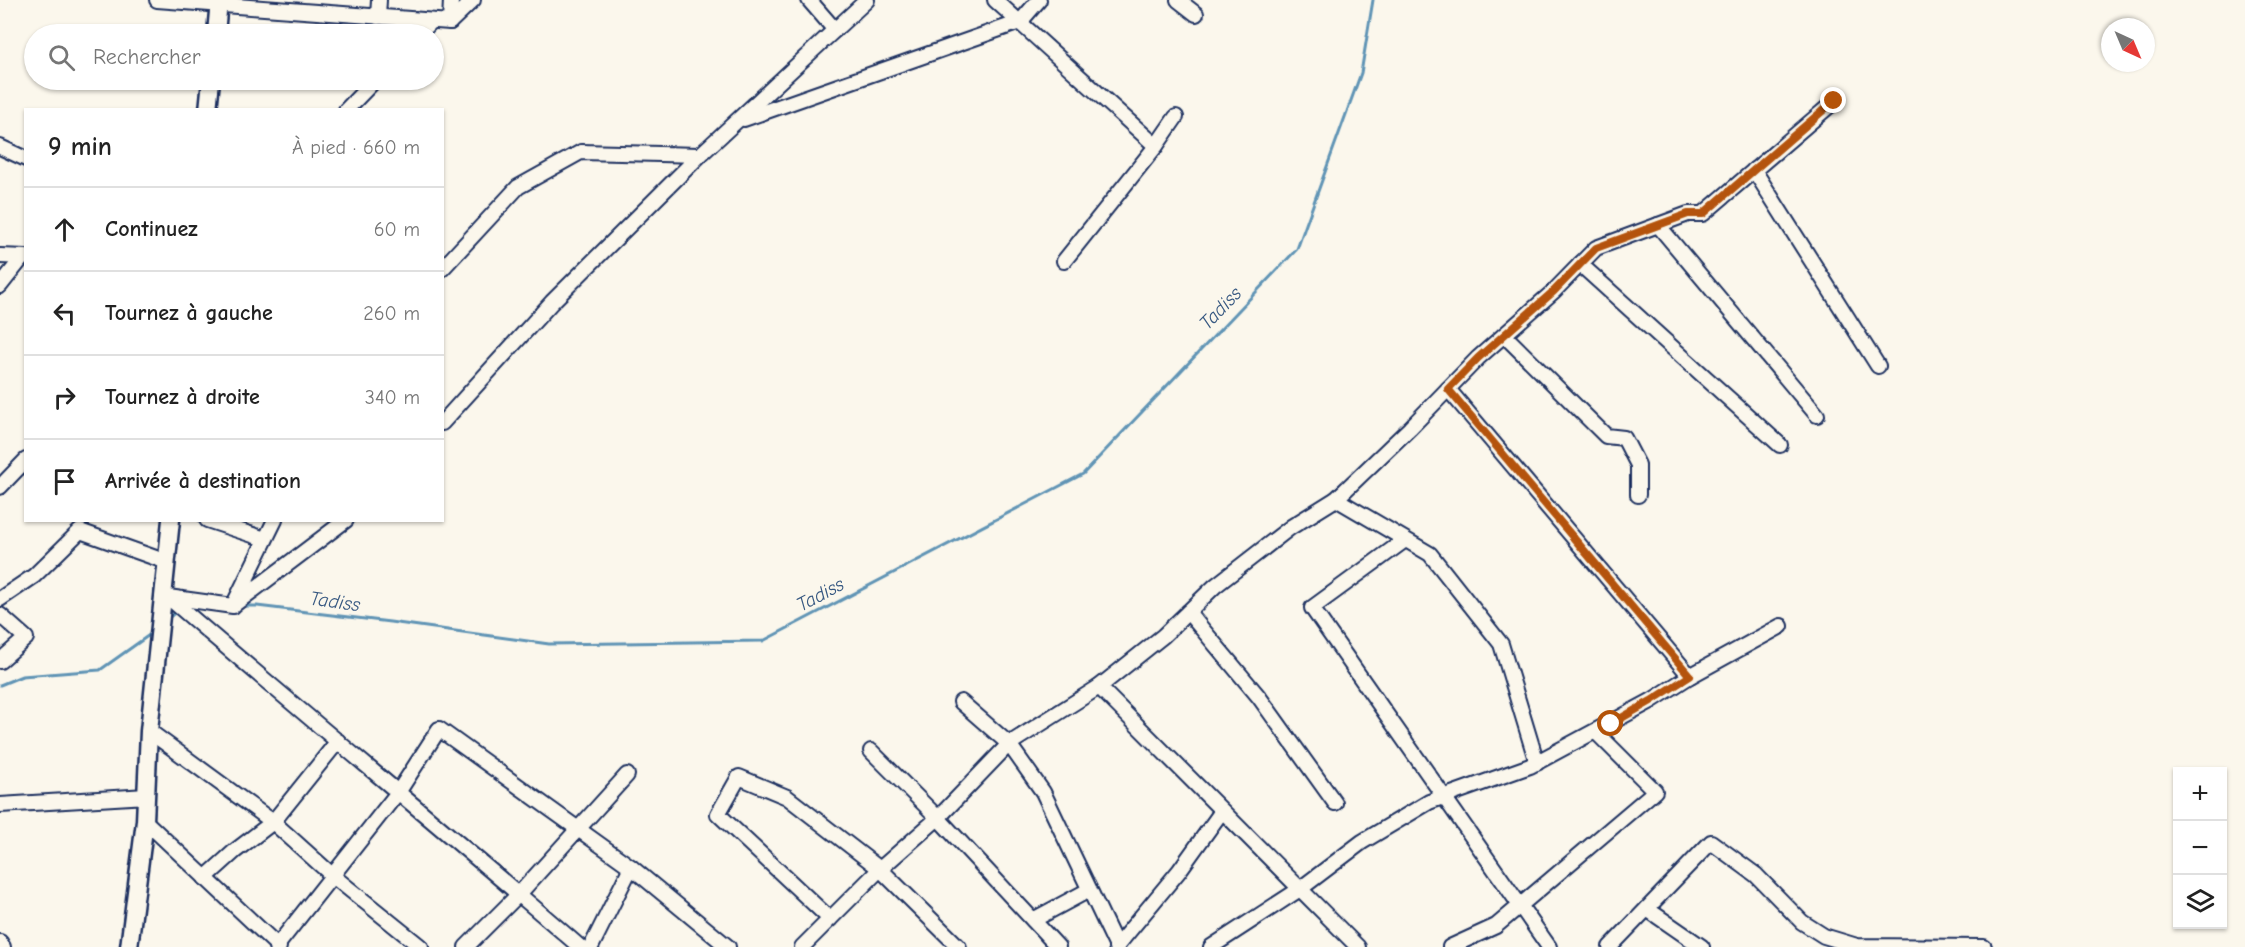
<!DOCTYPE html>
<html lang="fr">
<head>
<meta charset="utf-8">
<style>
	body { margin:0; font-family:"Comic Neue",sans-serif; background:#f2f2f2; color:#222 }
	.controls { position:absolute; right:18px; bottom:18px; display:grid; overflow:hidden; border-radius:0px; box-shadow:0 2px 4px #0004 }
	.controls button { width:54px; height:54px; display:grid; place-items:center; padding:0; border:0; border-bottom:2px solid #e0e0e0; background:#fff; color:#222; font:30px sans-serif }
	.compass { position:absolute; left:2101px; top:18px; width:54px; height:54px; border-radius:50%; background:#fff; box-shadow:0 2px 4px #0004; rotate:136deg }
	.stop { position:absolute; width:18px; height:18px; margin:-14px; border:4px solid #b45309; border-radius:50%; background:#fff }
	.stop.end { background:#b45309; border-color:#fff; box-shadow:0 2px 6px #0008 }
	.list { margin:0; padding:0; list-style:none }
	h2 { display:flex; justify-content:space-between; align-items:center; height:78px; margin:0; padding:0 24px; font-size:26px }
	h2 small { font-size:20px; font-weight:400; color:#767676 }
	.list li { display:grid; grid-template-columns:39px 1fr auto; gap:18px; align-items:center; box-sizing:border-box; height:84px; padding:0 24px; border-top:2px solid #e0e0e0 }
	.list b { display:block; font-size:22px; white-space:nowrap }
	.list em { font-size:20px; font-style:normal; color:#767676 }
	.icon { flex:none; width:33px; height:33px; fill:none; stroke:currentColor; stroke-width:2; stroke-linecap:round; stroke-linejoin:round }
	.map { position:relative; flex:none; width:2245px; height:947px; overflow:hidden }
	.search { position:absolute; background:#fff; box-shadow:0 2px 4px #0004; left:24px; top:24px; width:420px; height:66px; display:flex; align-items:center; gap:15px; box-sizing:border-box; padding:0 21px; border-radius:33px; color:#767676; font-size:22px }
	.panel { position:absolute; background:#fff; box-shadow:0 2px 4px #0004; left:24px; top:108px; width:420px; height:414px; border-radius:0px }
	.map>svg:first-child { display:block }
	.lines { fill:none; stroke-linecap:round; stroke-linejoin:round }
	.stream { stroke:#6094b5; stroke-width:3 }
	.minor-casing { stroke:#1b2f5e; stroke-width:18 }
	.major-casing { stroke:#1b2f5e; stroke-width:21 }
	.minor { stroke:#fbf7ec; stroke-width:14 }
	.major { stroke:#fbf7ec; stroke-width:16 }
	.route { stroke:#b45309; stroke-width:8 }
	.labels { text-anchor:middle; stroke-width:4.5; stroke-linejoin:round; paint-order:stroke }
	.water-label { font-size:20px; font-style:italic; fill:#385982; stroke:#fbf7ec }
</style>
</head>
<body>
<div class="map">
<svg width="2245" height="947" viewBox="0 0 2245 947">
	<rect width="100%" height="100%" fill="#fbf7ec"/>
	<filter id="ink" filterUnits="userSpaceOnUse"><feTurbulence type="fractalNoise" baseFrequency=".0167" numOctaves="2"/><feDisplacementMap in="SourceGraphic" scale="12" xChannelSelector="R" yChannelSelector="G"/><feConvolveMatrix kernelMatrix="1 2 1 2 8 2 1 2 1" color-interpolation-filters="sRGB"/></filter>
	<g filter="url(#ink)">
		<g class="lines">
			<g class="stream">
				<path d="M240 606H257L390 622 549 644 763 641 1083 474 1297 249 1361 73 1373 0"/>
				<path d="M166 620 177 611"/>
				<path d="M0 685 22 676 100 670 152 633"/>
			</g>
			<g class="minor-casing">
				<g id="minor">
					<path d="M157 0 450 22 473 0"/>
					<path d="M809 0 835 30"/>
					<path d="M995 0 1156 146"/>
					<path d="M1178 0 1196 14"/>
					<path d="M378 17 379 0"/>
					<path d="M450 22 451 0"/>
					<path d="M419 34 432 21"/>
					<path d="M346 110 375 80"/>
					<path d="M744 119 1020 22 1039 0"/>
					<path d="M0 147 26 159"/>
					<path d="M1754 170 1878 366"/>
					<path d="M1658 225 1817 415"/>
					<path d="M0 256 26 257"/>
					<path d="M1064 261 1156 146 1176 117"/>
					<path d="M1580 264 1780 445"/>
					<path d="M442 269 518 187 581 152 700 155"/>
					<path d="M0 286 23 257"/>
					<path d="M1504 335 1606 436 1624 438 1638 465V495"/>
					<path d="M1448 389 1690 676"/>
					<path d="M442 423 552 302 700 155 867 0"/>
					<path d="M0 487 26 460"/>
					<path d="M1336 499 1430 554 1501 644 1537 763"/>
					<path d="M207 520 265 539"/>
					<path d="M1405 540 1312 608 1549 947"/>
					<path d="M168 597C304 715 444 829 580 947"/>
					<path d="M168 597 233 606 275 520"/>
					<path d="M0 599 34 576 80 531 167 562"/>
					<path d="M235 604 346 520"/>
					<path d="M1188 612 1259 697 1335 803"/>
					<path d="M0 615 26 638 0 661"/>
					<path d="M1099 687 1358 947"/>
					<path d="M961 702 1009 744 1043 792 1117 947"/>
					<path d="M149 731 273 822 333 876 421 947"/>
					<path d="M871 751 938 818 1058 947"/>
					<path d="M0 805 147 796"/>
					<path d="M145 821 279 947"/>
					<path d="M205 878 235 851 273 822 338 741"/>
					<path d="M1647 909 1702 947"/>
					<path d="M830 919 718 814 739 777 787 797 880 869 959 947"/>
					<path d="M1033 920 1089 890"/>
					<path d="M0 942 3 947"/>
					<path d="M276 947 399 791 439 729 631 867 728 947"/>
					<path d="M466 947 519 894 627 775"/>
					<path d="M591 947 631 867"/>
					<path d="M802 947 880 869 938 818 1009 744 1099 687 1163 636 1215 586 1291 527 1336 499 1410 428 1478 358 1554 291 1596 248 1688 214H1703L1835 101"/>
					<path d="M1116 947 1179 871 1222 811"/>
					<path d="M1211 947 1300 889 1362 842 1429 802 1530 766 1651 701 1690 676 1781 626"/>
					<path d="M1450 947 1496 926 1655 791 1596 732"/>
					<path d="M1610 947 1711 842 1756 875 1802 922 1824 936 1857 946 1984 947"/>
				</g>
			</g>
			<g class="major-casing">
				<g id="major">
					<path d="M216 34 219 0"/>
					<path d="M208 110 211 80"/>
					<path d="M129 947 145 821 149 731 171 520"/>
				</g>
			</g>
			<use href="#minor" class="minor"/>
			<use href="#major" class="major"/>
		</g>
	</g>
	<g class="lines" filter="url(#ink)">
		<path class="route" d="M1611 724 1651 701 1690 676 1448 389 1478 358 1554 291 1596 248 1688 214H1703L1834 101"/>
	</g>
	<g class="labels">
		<g class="water-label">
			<text transform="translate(1220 308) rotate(-46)" y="7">Tadiss</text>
			<text transform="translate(820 594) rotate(-28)" y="7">Tadiss</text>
			<text transform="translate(335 601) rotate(8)" y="7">Tadiss</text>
		</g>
	</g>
</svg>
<div class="controls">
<button>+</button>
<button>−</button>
<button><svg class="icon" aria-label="layers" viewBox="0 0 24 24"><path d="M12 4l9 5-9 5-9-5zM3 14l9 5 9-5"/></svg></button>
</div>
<svg class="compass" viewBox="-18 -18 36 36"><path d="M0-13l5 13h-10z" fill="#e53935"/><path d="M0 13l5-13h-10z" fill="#767676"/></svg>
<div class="stop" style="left:1611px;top:724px"></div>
<div class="stop end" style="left:1834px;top:101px"></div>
<div class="search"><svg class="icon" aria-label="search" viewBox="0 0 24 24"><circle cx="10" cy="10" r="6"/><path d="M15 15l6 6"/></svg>Rechercher</div>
<section class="panel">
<h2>9 min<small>À pied · 660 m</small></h2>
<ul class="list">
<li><svg class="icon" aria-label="ahead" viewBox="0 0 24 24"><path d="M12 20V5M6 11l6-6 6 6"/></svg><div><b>Continuez</b></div><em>60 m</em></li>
<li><svg class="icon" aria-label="left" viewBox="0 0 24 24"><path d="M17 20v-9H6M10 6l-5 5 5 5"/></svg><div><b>Tournez à gauche</b></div><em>260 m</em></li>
<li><svg class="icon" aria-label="right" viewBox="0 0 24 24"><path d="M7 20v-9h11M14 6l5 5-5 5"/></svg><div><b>Tournez à droite</b></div><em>340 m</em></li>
<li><svg class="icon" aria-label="arrive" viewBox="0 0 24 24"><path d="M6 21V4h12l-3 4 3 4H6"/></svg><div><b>Arrivée à destination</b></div></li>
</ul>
</section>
</div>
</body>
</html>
